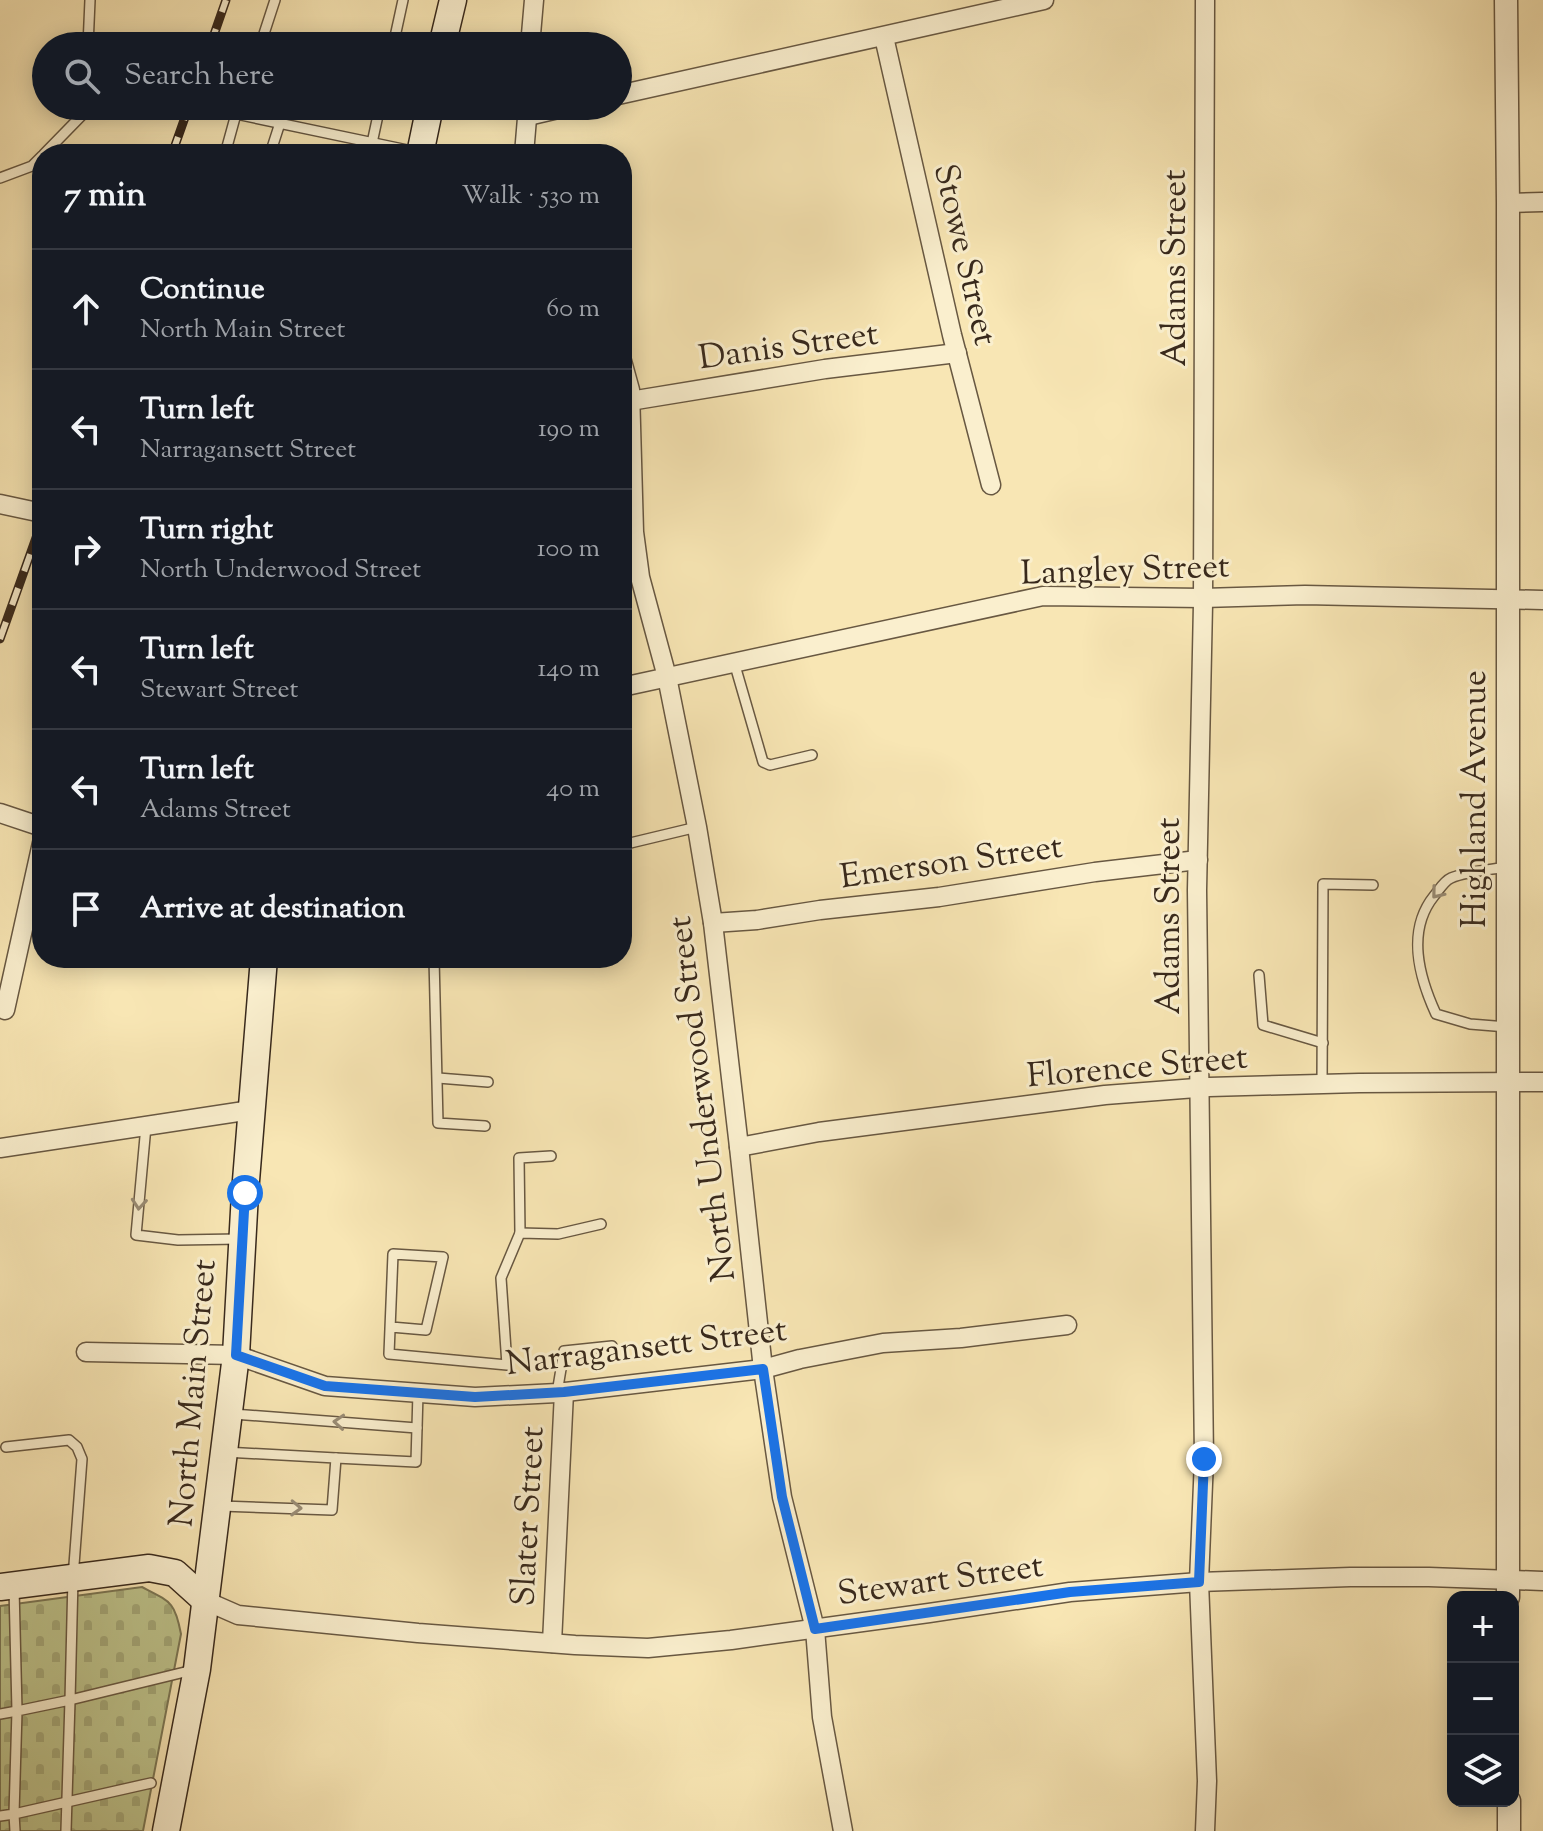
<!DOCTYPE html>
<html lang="en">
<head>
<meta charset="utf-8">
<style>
	body { margin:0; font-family:"Sorts Mill Goudy",serif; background:#242831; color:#f1f3f6 }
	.controls { position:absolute; right:24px; bottom:24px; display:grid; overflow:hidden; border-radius:16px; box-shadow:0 4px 20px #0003 }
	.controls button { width:72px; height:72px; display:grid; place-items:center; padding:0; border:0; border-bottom:2px solid #363941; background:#171b24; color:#f1f3f6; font:40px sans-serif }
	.stop { position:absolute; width:24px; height:24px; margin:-18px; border:6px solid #1a73e8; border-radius:50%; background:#fff }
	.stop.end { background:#1a73e8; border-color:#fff; box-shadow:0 2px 8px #0008 }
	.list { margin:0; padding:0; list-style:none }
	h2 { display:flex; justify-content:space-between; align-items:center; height:104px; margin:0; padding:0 32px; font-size:34px }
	h2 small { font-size:26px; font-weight:400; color:#9ea1a6 }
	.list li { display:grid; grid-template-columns:52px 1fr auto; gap:24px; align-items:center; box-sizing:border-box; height:120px; padding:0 32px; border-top:2px solid #363941 }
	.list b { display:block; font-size:30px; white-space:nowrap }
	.list p { margin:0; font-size:26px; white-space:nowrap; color:#9ea1a6 }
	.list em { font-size:26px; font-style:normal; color:#9ea1a6 }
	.icon { flex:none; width:44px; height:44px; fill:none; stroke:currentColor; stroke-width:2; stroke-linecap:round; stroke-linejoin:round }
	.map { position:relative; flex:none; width:1543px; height:1831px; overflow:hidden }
	.search { position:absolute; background:#171b24; box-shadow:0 4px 20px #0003; left:32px; top:32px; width:600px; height:88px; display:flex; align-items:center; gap:20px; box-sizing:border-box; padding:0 28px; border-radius:44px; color:#9ea1a6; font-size:30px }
	.panel { position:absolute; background:#171b24; box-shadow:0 4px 20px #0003; left:32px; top:144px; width:600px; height:824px; border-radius:32px }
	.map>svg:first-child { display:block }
	.cemetery { fill:url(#cemetery-stones); stroke:#7b7654; stroke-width:2 }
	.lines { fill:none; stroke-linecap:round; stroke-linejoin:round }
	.service-casing { stroke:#685842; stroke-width:12 }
	.minor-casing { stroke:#685842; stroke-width:21 }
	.tertiary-casing { stroke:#685842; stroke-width:25 }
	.secondary-casing { stroke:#38291c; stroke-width:29 }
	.service { stroke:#faefce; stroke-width:9 }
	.minor { stroke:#faefce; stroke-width:18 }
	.tertiary { stroke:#faefce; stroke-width:22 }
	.secondary { stroke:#faefce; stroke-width:26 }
	.rail-casing { stroke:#38291c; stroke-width:9 }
	.rail { stroke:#faefce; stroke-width:6; stroke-dasharray:18; stroke-linecap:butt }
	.oneway { stroke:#998c75 }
	.route { stroke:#1a73e8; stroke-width:10 }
	.labels { text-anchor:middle; stroke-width:6; stroke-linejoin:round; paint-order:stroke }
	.street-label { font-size:34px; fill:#38291c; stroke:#faefce }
</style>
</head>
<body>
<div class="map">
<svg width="1543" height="1831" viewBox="0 0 1543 1831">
	<defs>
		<pattern id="cemetery-stones" width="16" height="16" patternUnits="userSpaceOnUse" patternTransform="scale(2)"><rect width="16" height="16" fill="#bec48c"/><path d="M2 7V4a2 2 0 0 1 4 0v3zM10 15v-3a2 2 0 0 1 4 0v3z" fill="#a4a878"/></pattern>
	</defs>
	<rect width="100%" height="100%" fill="#f8e6b4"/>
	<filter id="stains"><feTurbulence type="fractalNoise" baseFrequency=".0025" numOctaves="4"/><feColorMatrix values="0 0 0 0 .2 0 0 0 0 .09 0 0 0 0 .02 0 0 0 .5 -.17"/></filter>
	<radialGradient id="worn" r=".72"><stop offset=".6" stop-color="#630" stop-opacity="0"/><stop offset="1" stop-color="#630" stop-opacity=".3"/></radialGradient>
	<path class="cemetery" d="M142 1587C171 1602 175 1602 181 1634L143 1831H0V1606Z"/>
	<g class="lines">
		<g class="service-casing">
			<g id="service">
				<path d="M88 46 90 0"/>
				<path d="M260 46 275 0"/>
				<path d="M393 46 403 0"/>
				<path d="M372 143 380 106"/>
				<path d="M44 154 87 110V106"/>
				<path d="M225 154 236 114 417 152"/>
				<path d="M270 154 280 123"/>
				<path d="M0 178 32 166 42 156"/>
				<path d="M734 662 763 762 770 765 812 755"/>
				<path d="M622 845 697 827"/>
				<path d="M1507 867C1489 870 1468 871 1451 878 1444 881 1439 890 1434 896 1406 931 1419 977 1436 1014L1470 1024 1507 1027"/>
				<path d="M434 958 438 1123 485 1126"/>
				<path d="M1259 975 1263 1025 1323 1043"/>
				<path d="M438 1078 488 1082"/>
				<path d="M1322 1084 1323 884 1373 885"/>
				<path d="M146 1126 136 1235 178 1240 239 1239"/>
				<path d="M520 1233 519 1158 551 1156"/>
				<path d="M391 1327 426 1330 443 1257 393 1254 389 1354 507 1365 501 1278 520 1233 558 1234 601 1224"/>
				<path d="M557 1393 564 1351 612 1346"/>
				<path d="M233 1414 417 1428"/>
				<path d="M6 1447 69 1440 77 1447 82 1459 73 1578 70 1700 193 1670"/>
				<path d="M336 1458 416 1462 418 1393"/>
				<path d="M221 1506 332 1510 336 1458 225 1452"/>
				<path d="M0 1714 17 1711 14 1588"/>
				<path d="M0 1816 14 1814 17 1711 70 1700 66 1831"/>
				<path d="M15 1831 14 1814 151 1783"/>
			</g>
		</g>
		<g class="minor-casing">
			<g id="minor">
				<path d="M1205 0 1203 604 1197 890 1204 1459 1199 1582 1207 1781 1205 1831"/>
				<path d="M884 37 952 335 991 485"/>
				<path d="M530 46 534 0"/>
				<path d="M618 95 1044 0"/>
				<path d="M528 116 571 106"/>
				<path d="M524 154 528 106"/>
				<path d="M1508 203 1543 202"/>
				<path d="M622 361 630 390 634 532 640 577 667 677 697 827 713 923 739 1147 763 1369 782 1497 815 1629 822 1717 843 1831"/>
				<path d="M630 401 825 369 957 353"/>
				<path d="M0 504 42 513"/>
				<path d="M622 687 1043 596 1203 598 1305 595 1543 600"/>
				<path d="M0 813 42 827"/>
				<path d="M713 923 757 920 820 910 939 897 1095 872 1198 860"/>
				<path d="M5 1010 42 843"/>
				<path d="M739 1147 819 1132 1105 1095 1209 1087 1359 1083 1543 1082"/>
				<path d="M0 1148 251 1110"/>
				<path d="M86 1352 236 1355 325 1386 475 1397 557 1393 763 1369 800 1359 883 1343 961 1338 1067 1325"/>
				<path d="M206 1601 238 1615 418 1633 575 1645 648 1648 731 1640 929 1613 1070 1592 1199 1582 1350 1577H1429L1543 1581"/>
				<path d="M552 1643 564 1392"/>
			</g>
		</g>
		<g class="tertiary-casing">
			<g id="tertiary">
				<path d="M1506 0 1508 203V1597"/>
				<path d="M1509 1801V1831"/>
			</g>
		</g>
		<g class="secondary-casing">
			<g id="secondary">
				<path d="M442 46 453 0"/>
				<path d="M420 154 430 106"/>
				<path d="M0 1587 149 1568 175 1573 206 1601"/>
				<path d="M166 1831 197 1669 236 1355 245 1193 264 958"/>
			</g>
		</g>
		<use href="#service" class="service"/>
		<use href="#minor" class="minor"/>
		<use href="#tertiary" class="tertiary"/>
		<use href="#secondary" class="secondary"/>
		<g class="rail-casing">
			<g id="rail">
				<path d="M210 46 226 0"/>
				<path d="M172 154 189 106"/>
				<path d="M0 639 42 521"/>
			</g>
		</g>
		<use href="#rail" class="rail"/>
	</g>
	<defs><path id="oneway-chevron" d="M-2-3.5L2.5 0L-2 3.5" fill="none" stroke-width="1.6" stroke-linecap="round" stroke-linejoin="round" transform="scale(2)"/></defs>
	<g class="oneway">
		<use href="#oneway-chevron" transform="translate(1437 893) rotate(129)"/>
		<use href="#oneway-chevron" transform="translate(139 1204) rotate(95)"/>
		<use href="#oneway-chevron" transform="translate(339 1422) rotate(-176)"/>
		<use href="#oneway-chevron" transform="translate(296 1508) rotate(2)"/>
	</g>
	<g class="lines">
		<path class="route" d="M245 1193 236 1355 325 1386 475 1397 564 1392 763 1369 782 1497 815 1629 1070 1592 1199 1582 1204 1459"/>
	</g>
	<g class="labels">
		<g class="street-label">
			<text transform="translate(967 254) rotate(77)" y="12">Stowe Street</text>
			<text transform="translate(1173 268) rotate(-90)" y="12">Adams Street</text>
			<text transform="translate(788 344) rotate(-8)" y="12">Danis Street</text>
			<text transform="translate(1125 568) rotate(-2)" y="12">Langley Street</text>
			<text transform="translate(1473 799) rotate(-90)" y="12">Highland Avenue</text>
			<text transform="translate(951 860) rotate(-8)" y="12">Emerson Street</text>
			<text transform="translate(1167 916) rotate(-90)" y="12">Adams Street</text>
			<text transform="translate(1137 1065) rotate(-5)" y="12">Florence Street</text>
			<text transform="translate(700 1099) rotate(-97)" y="12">North Underwood Street</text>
			<text transform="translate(646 1345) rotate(-7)" y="12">Narragansett Street</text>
			<text transform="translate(191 1393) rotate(-85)" y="12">North Main Street</text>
			<text transform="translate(526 1516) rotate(-87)" y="12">Slater Street</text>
			<text transform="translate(940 1578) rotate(-8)" y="12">Stewart Street</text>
		</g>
	</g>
	<rect width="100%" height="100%" filter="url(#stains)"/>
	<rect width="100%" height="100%" fill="url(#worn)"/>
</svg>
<div class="controls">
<button>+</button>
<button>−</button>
<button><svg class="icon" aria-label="layers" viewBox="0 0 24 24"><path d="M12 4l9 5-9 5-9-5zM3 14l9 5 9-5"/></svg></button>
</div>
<div class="stop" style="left:245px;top:1193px"></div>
<div class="stop end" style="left:1204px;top:1459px"></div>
<div class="search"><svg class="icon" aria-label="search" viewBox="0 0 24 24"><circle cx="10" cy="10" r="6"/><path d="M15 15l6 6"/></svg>Search here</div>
<section class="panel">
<h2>7 min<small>Walk · 530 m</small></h2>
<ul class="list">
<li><svg class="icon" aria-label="ahead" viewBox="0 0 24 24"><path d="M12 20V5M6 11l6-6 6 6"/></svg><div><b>Continue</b><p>North Main Street</p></div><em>60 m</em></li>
<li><svg class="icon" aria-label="left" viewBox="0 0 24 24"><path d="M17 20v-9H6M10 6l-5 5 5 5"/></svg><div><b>Turn left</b><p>Narragansett Street</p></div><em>190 m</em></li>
<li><svg class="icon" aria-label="right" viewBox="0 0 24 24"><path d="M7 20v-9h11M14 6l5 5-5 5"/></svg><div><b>Turn right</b><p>North Underwood Street</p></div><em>100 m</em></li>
<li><svg class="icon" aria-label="left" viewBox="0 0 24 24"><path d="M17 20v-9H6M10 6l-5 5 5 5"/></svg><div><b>Turn left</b><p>Stewart Street</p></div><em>140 m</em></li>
<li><svg class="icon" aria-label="left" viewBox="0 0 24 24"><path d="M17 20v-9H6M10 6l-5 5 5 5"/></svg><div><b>Turn left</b><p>Adams Street</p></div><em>40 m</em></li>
<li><svg class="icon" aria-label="arrive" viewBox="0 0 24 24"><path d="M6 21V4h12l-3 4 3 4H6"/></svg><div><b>Arrive at destination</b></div></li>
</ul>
</section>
</div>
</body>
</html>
